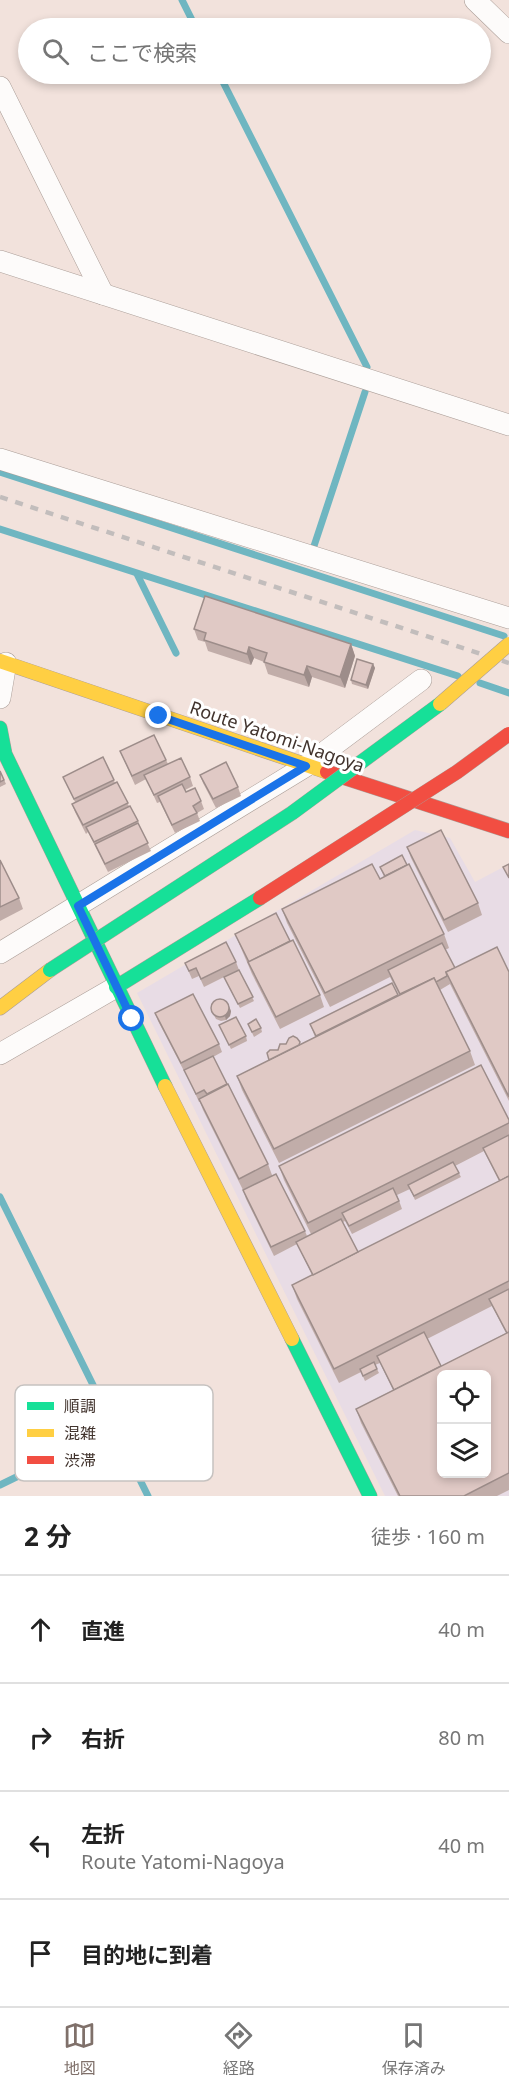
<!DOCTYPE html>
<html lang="ja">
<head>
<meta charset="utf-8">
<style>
	body { margin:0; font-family:"Noto Sans","Noto Sans JP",sans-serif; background:#f2f2f2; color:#222 }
	.controls { position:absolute; right:18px; bottom:18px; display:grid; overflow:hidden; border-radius:9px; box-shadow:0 3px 9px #0003 }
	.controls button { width:54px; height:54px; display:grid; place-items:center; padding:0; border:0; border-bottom:2px solid #e0e0e0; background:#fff; color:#222; font:30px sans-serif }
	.stop { position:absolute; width:18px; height:18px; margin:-14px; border:4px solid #1a73e8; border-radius:50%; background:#fff }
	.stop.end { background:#1a73e8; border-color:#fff; box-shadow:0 2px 6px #0008 }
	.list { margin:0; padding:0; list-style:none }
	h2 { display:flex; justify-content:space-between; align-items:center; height:78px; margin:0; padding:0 24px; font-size:26px }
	h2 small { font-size:20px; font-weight:400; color:#767676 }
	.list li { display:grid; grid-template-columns:39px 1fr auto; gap:18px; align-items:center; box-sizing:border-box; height:108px; padding:0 24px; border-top:2px solid #e0e0e0 }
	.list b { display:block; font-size:22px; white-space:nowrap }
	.list p { margin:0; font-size:20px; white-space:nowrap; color:#767676 }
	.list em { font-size:20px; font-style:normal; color:#767676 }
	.icon { flex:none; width:33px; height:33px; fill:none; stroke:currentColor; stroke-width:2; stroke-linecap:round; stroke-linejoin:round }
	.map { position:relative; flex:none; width:509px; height:1496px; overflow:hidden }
	.search { position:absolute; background:#fff; box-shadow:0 3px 9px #0003; left:18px; right:18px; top:18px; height:66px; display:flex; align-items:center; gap:15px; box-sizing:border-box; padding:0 21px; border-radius:33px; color:#767676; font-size:22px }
	.sheet { height:510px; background:#fff }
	nav { display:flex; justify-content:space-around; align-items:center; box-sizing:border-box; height:84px; border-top:2px solid #e0e0e0; background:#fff; font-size:16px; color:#767676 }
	nav a { display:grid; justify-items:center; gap:3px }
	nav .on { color:#7f706a }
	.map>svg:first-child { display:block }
	.industrial { fill:#e8dce5; fill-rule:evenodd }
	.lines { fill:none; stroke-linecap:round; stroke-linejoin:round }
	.stream { stroke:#6fb6c1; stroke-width:7 }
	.street-casing { stroke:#ab9e98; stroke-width:22 }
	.fast-casing { stroke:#ab9e98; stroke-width:15 }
	.slow-casing { stroke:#ab9e98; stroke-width:15 }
	.jam-casing { stroke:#ab9e98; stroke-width:15 }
	.street { stroke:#fdfbfa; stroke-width:21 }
	.fast { stroke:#16e098; stroke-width:14 }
	.slow { stroke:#ffcf43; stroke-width:14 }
	.jam { stroke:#f24e42; stroke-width:14 }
	.rail { stroke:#c2bdbc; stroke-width:4.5; stroke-dasharray:8 8; stroke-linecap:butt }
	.fast-bridge-casing { stroke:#ab9e98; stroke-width:15; stroke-linecap:butt }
	.slow-bridge-casing { stroke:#ab9e98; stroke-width:15; stroke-linecap:butt }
	.jam-bridge-casing { stroke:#ab9e98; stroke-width:15; stroke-linecap:butt }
	.fast-bridge { stroke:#16e098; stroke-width:14 }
	.slow-bridge { stroke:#ffcf43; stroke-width:14 }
	.jam-bridge { stroke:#f24e42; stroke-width:14 }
	.wall { fill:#c1ada9; fill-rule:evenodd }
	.shaded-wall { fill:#9d8d8a }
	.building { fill:#e0c9c5; stroke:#9d8d8a; stroke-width:1.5; fill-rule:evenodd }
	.route { stroke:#1a73e8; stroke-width:8 }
	.labels { text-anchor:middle; stroke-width:6; stroke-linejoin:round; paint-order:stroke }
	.street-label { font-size:18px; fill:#41332d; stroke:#fff }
	.key { fill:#fff; stroke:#c6c2c0; stroke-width:1.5 }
	.key-label { font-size:16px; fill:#41332d }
</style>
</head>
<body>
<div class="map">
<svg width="509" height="1496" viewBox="0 0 509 1496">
	<rect width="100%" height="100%" fill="#f2e2dc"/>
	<path class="industrial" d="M415 830 450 838 475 882 509 864V1496H385L137 993ZM442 1374H486V1474H442Z"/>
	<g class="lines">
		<g class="stream">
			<path d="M182 0 196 28"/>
			<path d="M219 74 367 367"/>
			<path d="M0 472 504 636"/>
			<path d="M0 529 458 676"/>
			<path d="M313 549 365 392"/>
			<path d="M137 574 176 653"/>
			<path d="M480 683 509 693"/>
			<path d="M0 1197 148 1496"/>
			<path d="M0 1485 115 1429"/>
		</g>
		<g class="street-casing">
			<g id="street">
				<path d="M475 0 509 33"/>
				<path d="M0 87 103 294"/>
				<path d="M0 261 509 425"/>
				<path d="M0 459 509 618"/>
				<path d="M0 698 6 663"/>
				<path d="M0 953 306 766 421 680"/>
				<path d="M0 1054 116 987"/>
			</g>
		</g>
		<g class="fast-casing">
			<g id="fast">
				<path d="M0 728 5 754 165 1086"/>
				<path d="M116 987 260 898"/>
				<path d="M292 1339 370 1496"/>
			</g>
		</g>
		<g class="slow-casing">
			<g id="slow">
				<path d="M0 661 327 772"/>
				<path d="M0 1008 50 970"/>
				<path d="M165 1086 292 1339"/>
			</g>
		</g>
		<g class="jam-casing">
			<path id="jam" d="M327 772 509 831"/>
		</g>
		<use href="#street" class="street"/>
		<use href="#fast" class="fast"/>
		<use href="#slow" class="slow"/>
		<use href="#jam" class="jam"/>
		<path class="rail" d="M0 497 509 663"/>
		<g class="fast-bridge-casing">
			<path id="fast-bridge" d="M50 970 292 813 440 704"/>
		</g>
		<g class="slow-bridge-casing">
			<path id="slow-bridge" d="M440 704 509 644"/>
		</g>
		<g class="jam-bridge-casing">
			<path id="jam-bridge" d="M260 898 457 772 509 734"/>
		</g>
		<use href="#fast-bridge" class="fast-bridge"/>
		<use href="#slow-bridge" class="slow-bridge"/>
		<use href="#jam-bridge" class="jam-bridge"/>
	</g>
	<g class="wall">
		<path d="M194 629 351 644 355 656 345 688 312 677 309 687 268 674 264 662 254 658 251 665 208 651 205 642 198 640Z"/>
		<path d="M373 664 375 668 368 689 352 684 351 680Z"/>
		<path d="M120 751 166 760 168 764 190 777 193 786 185 790 186 792 201 801 204 809 197 813 200 821 175 833 160 802 157 803 146 779 135 785Z"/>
		<path d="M103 757 115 783 129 806H130L151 851 108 872 88 832 86 834 75 812 72 804 75 802 63 777Z"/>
		<path d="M0 771 6 784 0 787Z"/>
		<path d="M200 775 238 787 241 796 216 808 203 783Z"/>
		<path d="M407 847 478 903 482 915 448 932 411 858Z"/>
		<path d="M0 860 19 898 23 909 0 921Z"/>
		<path d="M380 867 444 934 449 948 445 950 455 968 509 972V1101L450 984 440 990 470 1051 475 1065 279 1163 242 1090 237 1076 269 1060 278 1050 300 1044 315 1037 310 1024 399 995 390 977 330 1007 287 923 282 909 380 879 384 877Z"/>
		<path d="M235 934 290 941 320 995 324 1007 280 1029 252 974Z"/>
		<path d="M236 962 239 970 254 1001 240 1008 224 977 204 987 199 976 192 979 185 963Z"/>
		<path d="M211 1010 231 1011 230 1016 226 1020 221 1021 216 1019Z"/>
		<path d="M155 1013 219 1044 222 1052 213 1057 268 1164 272 1175 305 1231 307 1236 311 1234 284 1180 279 1166 509 1120V1490L497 1496H398L361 1423 356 1409 393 1390 380 1363 375 1365 379 1373 365 1381 361 1372 339 1383 297 1299 292 1285 312 1275 297 1244 274 1256 246 1199 243 1190 203 1110 200 1102H199L185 1071H184L158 1021ZM484 1151 499 1181 358 1252 343 1222 345 1221 352 1234 402 1209 397 1195 410 1189 415 1200 461 1177 455 1166ZM492 1306 506 1333 441 1366 427 1339Z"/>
		<path d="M248 1024 261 1028 262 1032 254 1037Z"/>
		<path d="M219 1025 246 1036 247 1041 231 1049Z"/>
	</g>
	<g class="shaded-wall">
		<path d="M351 644 355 656 345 688 340 677Z"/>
		<path d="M249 647 254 658 251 665 247 654Z"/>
		<path d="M373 664 375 668 368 689 366 685Z"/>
		<path d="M307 666 312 677 309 687 304 675Z"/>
		<path d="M229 1006 231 1011 230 1016 226 1020 225 1016Z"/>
	</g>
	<g class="building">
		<path d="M205 596 351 644 340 677 307 666 304 675 264 662 267 653 249 647 247 654 204 640 206 633 194 629Z"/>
		<path d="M357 659 373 664 366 685 351 680Z"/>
		<path d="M154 735 166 760 132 776 120 751Z"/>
		<path d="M103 757 114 780 74 799 63 777Z"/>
		<path d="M181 758 190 777 154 795 144 775Z"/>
		<path d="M226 762 238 787 213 799 200 775Z"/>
		<path d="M0 771 4 780 0 782Z"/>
		<path d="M117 782 128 803 83 825 72 804Z"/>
		<path d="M182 784 186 792 195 788 201 801 193 806 197 813 172 825 158 796Z"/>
		<path d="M130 806 138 821 94 842 86 827Z"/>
		<path d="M138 823 148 843 105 864 95 844Z"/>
		<path d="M441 830 478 903 444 920 407 847Z"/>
		<path d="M402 855 407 865 385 876 380 867Z"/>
		<path d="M0 860 19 898 0 907Z"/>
		<path d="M372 864 380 879 409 864 444 934 325 993 282 909Z"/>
		<path d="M509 864V878L503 867Z"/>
		<path d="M276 913 290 941 249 962 235 934Z"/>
		<path d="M293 940 320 995 276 1017 248 962Z"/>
		<path d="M226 942 236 962 201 979 196 968 189 971 185 963Z"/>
		<path d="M442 943 455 968 446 972 447 976 436 982 434 978 400 994 388 970Z"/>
		<path d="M497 947 509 972V1097L446 972Z"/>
		<path d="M239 970 253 997 238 1004 224 977Z"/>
		<path d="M434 978 470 1051 274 1149 237 1076Z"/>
		<path d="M392 983 398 995 316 1036 310 1024Z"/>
		<path d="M193 994 219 1044 181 1063 155 1013Z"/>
		<circle cx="220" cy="1008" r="9"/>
		<path d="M236 1017 246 1036 229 1045 219 1025Z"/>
		<path d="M256 1019 261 1028 252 1032 248 1024Z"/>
		<path d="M293 1036 297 1038 300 1042 299 1045 269 1060 267 1053 270 1050H278L280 1044H286L289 1038Z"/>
		<path d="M213 1056 227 1084 207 1094 204 1090 196 1094 184 1070Z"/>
		<path d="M481 1065 509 1120V1123L308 1223 279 1166Z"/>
		<path d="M228 1084 268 1164 239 1179 199 1099Z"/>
		<path d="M509 1135V1176L500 1181 483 1148Z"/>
		<path d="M453 1162 459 1173 414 1196 408 1185Z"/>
		<path d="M276 1174 305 1231 271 1247 243 1190Z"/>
		<path d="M509 1176V1281L334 1369 292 1285Z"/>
		<path d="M393 1188 399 1201 349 1226 342 1213Z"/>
		<path d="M341 1219 358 1252 313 1275 296 1242Z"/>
		<path d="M509 1289V1332L507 1333 489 1299Z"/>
		<path d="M424 1332 441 1366 394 1390 377 1356Z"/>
		<path d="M509 1332V1473L464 1496H400L356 1409ZM441 1374H486V1473H441Z"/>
		<path d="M374 1362 377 1369 363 1376 360 1369Z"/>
	</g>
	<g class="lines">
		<path class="route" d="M132 1019 78 906 306 766 159 716"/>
	</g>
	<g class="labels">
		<g class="street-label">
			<text transform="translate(277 737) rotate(19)" y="6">Route Yatomi-Nagoya</text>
		</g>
	</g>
	<rect x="15" y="1385" width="198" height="96" rx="9" class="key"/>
	<rect x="27" y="1402" width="27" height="8" fill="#16e098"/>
	<rect x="27" y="1429" width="27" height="8" fill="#ffcf43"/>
	<rect x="27" y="1456" width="27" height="8" fill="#f24e42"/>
	<g class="key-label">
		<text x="64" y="1412">順調</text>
		<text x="64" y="1439">混雑</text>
		<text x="64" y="1466">渋滞</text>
	</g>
</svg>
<div class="controls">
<button><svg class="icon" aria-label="locate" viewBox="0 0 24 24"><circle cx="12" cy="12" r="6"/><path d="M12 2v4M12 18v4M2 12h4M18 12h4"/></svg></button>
<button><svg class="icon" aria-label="layers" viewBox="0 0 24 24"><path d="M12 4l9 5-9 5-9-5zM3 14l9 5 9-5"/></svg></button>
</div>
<div class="stop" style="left:132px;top:1019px"></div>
<div class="stop end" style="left:159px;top:716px"></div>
<div class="search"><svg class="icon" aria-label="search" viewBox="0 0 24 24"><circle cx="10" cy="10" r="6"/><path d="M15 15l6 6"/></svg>ここで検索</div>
</div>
<section class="sheet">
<h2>2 分<small>徒歩 · 160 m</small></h2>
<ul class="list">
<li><svg class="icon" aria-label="ahead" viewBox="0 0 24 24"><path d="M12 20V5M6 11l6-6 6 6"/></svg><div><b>直進</b></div><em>40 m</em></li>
<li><svg class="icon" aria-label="right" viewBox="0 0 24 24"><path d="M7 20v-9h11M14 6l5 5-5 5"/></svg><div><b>右折</b></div><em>80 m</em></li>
<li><svg class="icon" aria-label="left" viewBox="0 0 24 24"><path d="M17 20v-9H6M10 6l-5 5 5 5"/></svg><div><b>左折</b><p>Route Yatomi-Nagoya</p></div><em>40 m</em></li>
<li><svg class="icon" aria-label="arrive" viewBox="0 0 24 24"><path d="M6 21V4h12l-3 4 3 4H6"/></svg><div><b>目的地に到着</b></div></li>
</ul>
</section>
<nav>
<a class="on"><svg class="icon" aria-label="map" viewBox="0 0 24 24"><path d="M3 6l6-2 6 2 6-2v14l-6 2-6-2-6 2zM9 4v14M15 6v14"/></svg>地図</a>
<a><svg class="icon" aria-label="directions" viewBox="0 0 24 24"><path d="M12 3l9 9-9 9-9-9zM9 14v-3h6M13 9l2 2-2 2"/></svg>経路</a>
<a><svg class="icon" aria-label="saved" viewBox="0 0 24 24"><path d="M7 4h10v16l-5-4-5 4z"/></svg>保存済み</a>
</nav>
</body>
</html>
